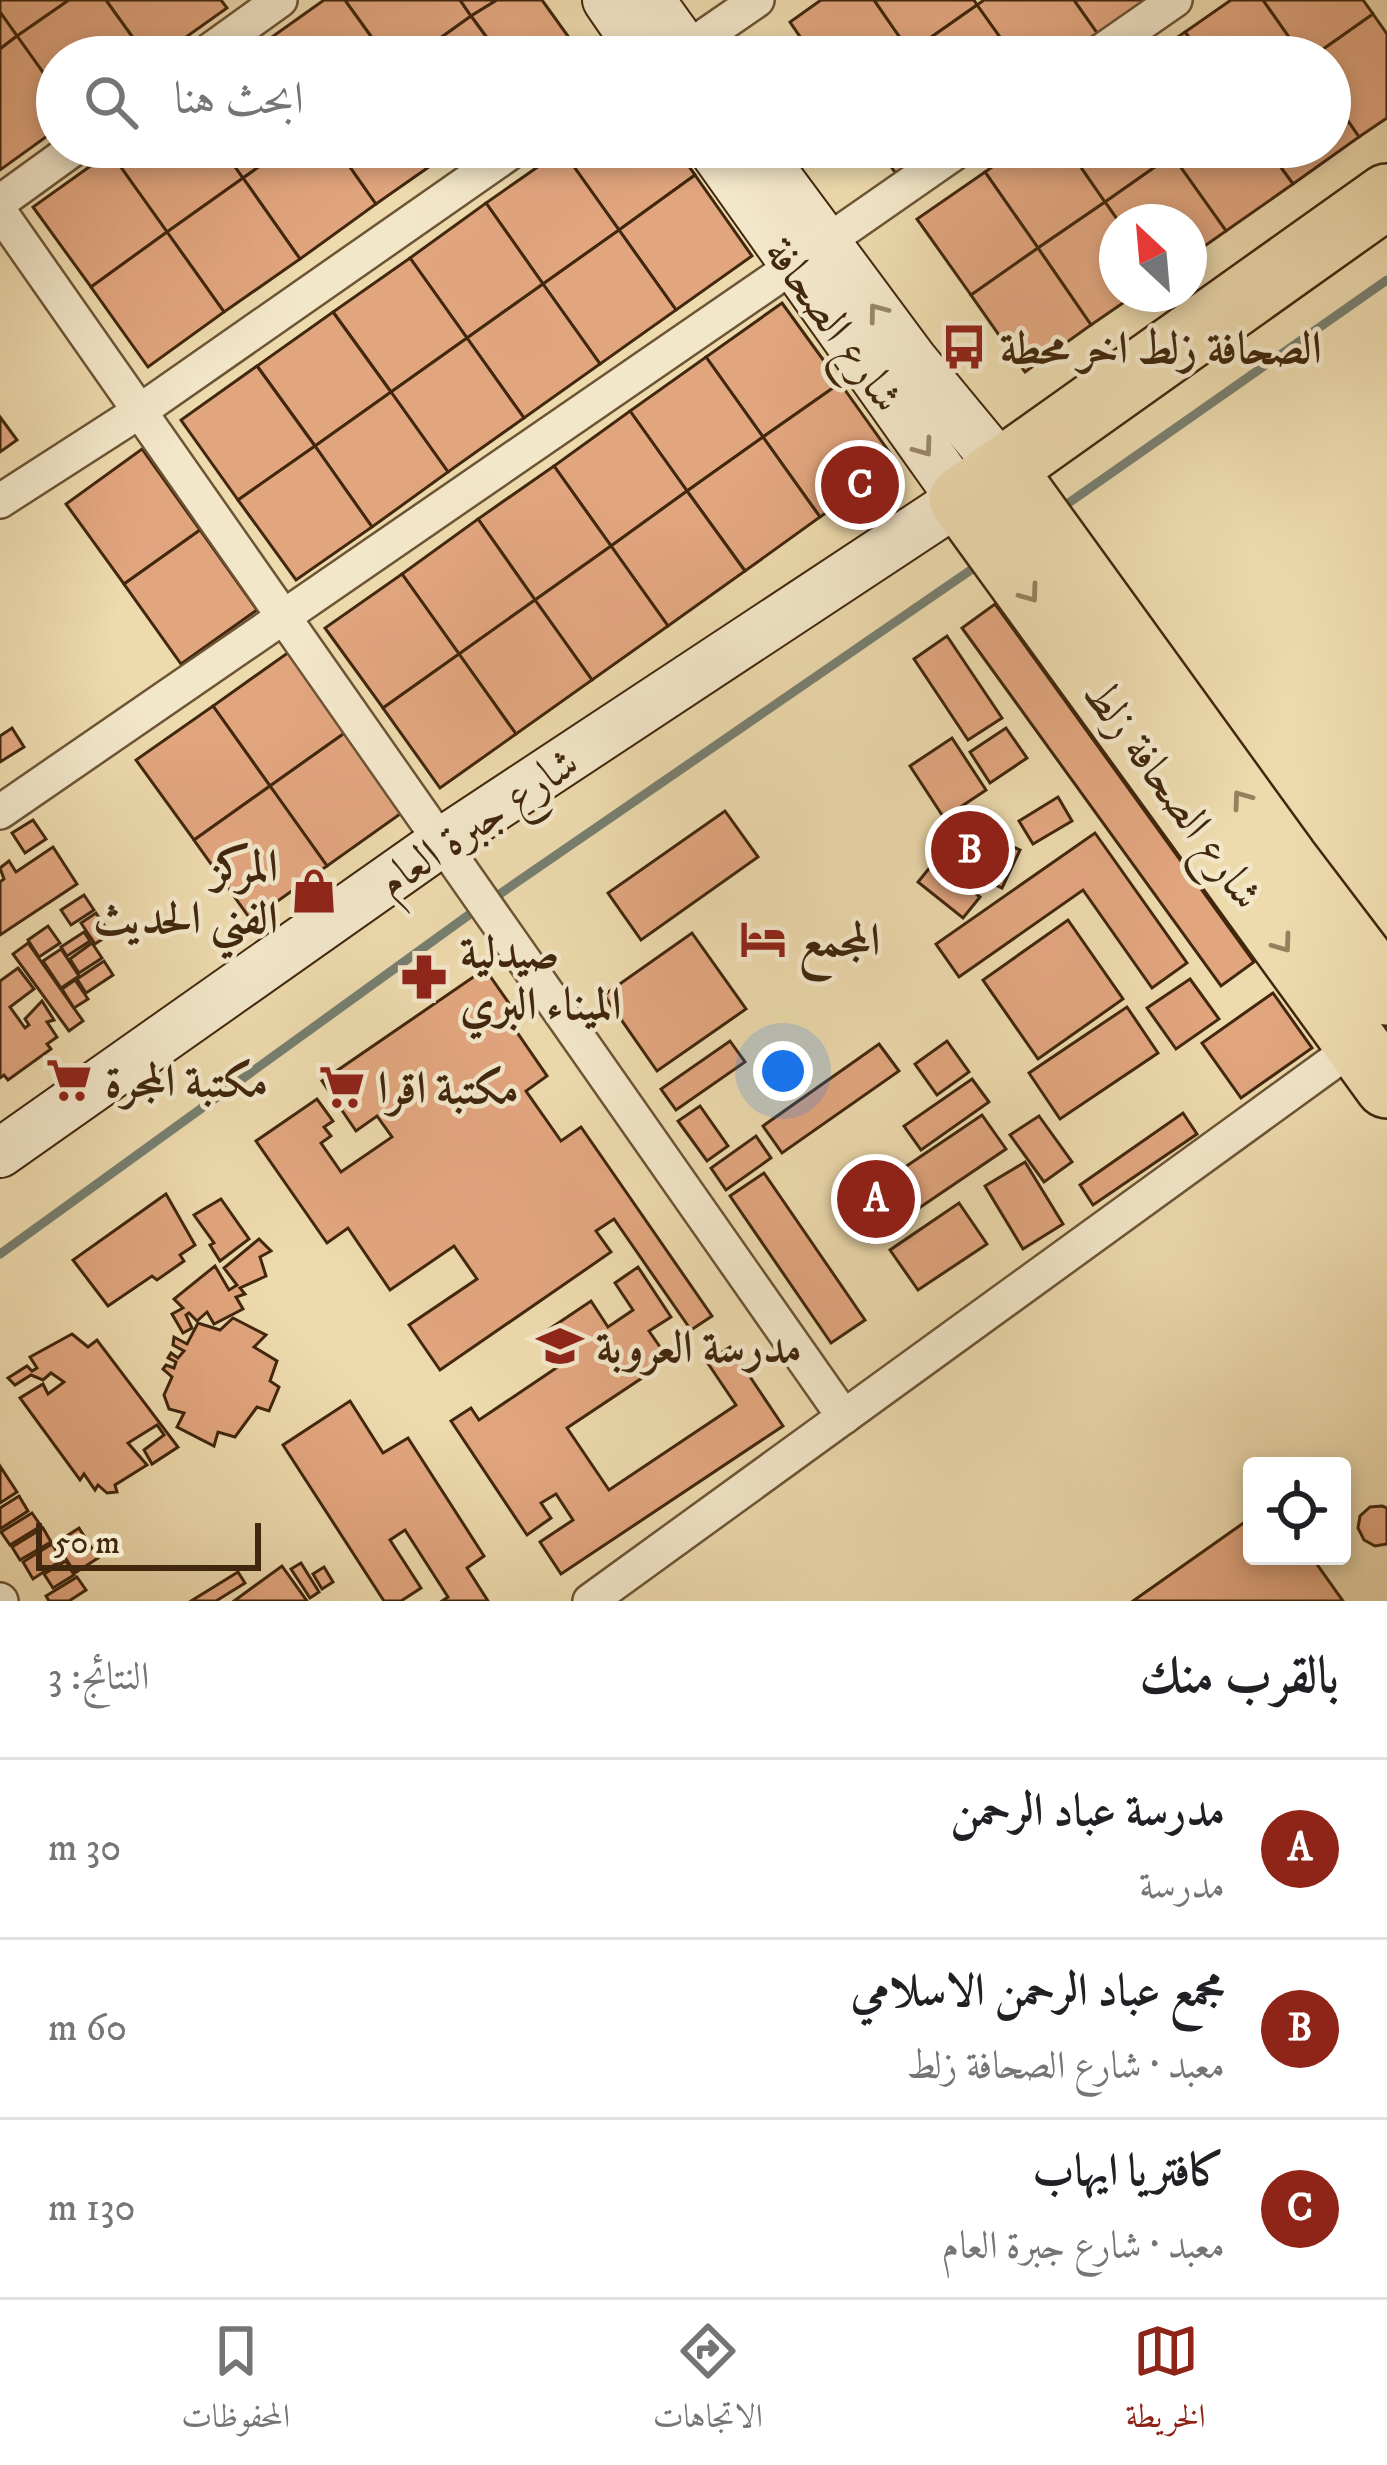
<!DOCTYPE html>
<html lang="ar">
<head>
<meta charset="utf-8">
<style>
	body { margin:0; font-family:"IM FELL DW Pica",Amiri,serif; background:#f6f6f6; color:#202124; direction:rtl }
	.controls { position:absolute; right:36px; bottom:36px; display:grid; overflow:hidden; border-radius:12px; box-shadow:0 6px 18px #0003 }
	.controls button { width:108px; height:108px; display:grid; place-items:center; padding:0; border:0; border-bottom:3px solid #e0e0e0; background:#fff; color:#202124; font:60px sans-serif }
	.compass { position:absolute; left:1099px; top:204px; width:108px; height:108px; border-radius:50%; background:#fff; box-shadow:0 6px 18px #0003; rotate:334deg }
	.scale { position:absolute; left:36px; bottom:30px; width:225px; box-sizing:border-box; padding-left:12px; border:6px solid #41270d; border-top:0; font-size:33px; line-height:42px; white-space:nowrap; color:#41270d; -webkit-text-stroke:9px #f3e7ca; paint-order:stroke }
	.you { position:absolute; left:783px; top:1071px; width:42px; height:42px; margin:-30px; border:9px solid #fff; border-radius:50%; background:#1a73e8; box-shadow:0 0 0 18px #1a73e833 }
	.badge { display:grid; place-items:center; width:78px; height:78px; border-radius:50%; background:#8f2418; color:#fff; font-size:39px; font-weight:700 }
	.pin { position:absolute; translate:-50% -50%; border:6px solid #fff; box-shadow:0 3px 12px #0006 }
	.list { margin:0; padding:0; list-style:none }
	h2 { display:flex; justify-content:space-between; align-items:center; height:156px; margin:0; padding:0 48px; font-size:51px }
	h2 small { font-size:39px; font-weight:400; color:#757577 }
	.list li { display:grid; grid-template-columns:78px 1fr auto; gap:36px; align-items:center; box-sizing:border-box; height:180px; padding:0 48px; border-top:3px solid #e0e0e0 }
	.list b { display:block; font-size:45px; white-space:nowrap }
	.list p { margin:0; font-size:39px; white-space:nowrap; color:#757577 }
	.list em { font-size:39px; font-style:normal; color:#757577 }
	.icon { flex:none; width:66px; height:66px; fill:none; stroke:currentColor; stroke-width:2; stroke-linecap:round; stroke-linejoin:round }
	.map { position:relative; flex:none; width:1387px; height:1601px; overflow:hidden; direction:ltr }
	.search { position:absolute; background:#fff; box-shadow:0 6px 18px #0003; left:36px; right:36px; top:36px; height:132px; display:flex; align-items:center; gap:30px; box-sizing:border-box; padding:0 42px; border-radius:66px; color:#757577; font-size:45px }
	.sheet { height:696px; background:#fff }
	nav { display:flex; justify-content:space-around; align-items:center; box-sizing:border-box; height:168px; border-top:3px solid #e0e0e0; background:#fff; font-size:33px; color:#757577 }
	nav a { display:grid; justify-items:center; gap:6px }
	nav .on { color:#8f2418 }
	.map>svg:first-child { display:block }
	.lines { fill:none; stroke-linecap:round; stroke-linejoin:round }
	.stream { stroke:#777f70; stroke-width:9 }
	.building { fill:#e2a67f; stroke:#41270d; stroke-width:3 }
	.street-casing { stroke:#6c5435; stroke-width:38 }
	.secondary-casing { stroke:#41270d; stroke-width:52 }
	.highway-casing { stroke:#41270d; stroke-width:68 }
	.street { stroke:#f3e7ca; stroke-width:33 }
	.secondary { stroke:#f3e7ca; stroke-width:48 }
	.highway { stroke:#eddaad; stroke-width:63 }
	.oneway { stroke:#9a876c }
	.oneway2 { stroke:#97805d }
	.labels { text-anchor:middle; stroke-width:9; stroke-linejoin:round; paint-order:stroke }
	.street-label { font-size:45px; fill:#41270d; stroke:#f3e7ca }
	.poi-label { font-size:45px; font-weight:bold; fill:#41270d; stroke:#f3e7ca; text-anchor:start }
</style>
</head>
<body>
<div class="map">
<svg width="1387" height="1601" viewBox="0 0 1387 1601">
	<rect width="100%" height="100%" fill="#eddaad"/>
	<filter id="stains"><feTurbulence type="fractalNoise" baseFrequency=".00167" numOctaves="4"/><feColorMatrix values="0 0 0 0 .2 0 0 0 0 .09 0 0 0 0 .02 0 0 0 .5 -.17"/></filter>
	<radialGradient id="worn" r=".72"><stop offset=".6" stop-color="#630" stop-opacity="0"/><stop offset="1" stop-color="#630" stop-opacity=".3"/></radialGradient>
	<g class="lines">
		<g class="stream">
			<path d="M1060 509 1387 280"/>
			<path d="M491 900 981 563"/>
			<path d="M0 1254 477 909"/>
		</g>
	</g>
	<g class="building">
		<path d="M0 0H69L17 36 0 12Z"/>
		<path d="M69 0H106L147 57H57V92L17 36Z"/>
		<path d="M106 0H221L227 8 158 57H147Z"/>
		<path d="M324 0H345L386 57H271L262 44Z"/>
		<path d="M345 0H460L471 16 414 57H386Z"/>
		<path d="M460 0H497L471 16Z"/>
		<path d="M497 0H542L583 57H501L471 16Z"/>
		<path d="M821 0H874L910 52 902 57H814L790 22Z"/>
		<path d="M874 0H974L977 5 910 52Z"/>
		<path d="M984 0H1074L1098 34 1065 57H1014L977 5Z"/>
		<path d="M1074 0H1147L1098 34Z"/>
		<path d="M1231 0H1263L1303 57H1203L1185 32Z"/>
		<path d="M1263 0H1363L1373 14 1312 57H1303Z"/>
		<path d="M977 5 1014 57H914L910 52Z"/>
		<path d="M0 12 17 36 0 49Z"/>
		<path d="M1373 14 1387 34V118L1359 137 1330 95V57H1312Z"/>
		<path d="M471 16 501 57H414Z"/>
		<path d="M1185 32 1203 57H1149Z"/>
		<path d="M17 36 57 92V129L0 170V49Z"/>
		<path d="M1330 95 1359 137 1293 184 1266 147H1330Z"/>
		<path d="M117 147H221L243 178 167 232 110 152Z"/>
		<path d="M221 147H287L243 178Z"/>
		<path d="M287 147H336L376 204 300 259 243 178Z"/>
		<path d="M336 147H450L453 150 376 204Z"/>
		<path d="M565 147H675L695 175 619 230 562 150Z"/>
		<path d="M877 147H936L897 175Z"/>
		<path d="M1020 147H1067L1105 202 1038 248 985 172Z"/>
		<path d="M1067 147H1166L1172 155 1105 202Z"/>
		<path d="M1183 147H1266L1293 184 1226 231 1172 155Z"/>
		<path d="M562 150 619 230 543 284 486 203Z"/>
		<path d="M110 152 167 232 91 287 33 207Z"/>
		<path d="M1172 155 1226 231 1189 257V222H1119L1105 202Z"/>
		<path d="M985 172 1038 248 971 295 917 219Z"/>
		<path d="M695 175 752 256 676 310 619 230Z"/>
		<path d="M243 178 300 259 224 312 167 232Z"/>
		<path d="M1105 202 1119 222 1117 294H1136L1091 325 1038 248Z"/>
		<path d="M486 203 543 284 467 338 410 258Z"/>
		<path d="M619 230 676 310 600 364 543 284Z"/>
		<path d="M167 232 224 312 148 367 91 287Z"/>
		<path d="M1038 248 1091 325 1025 372 971 295Z"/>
		<path d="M410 258 467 338 391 392 333 312Z"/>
		<path d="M543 284 600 364 524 418 467 338Z"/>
		<path d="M782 303 840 383 763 437 706 357Z"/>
		<path d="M333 312 391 392 315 446 257 366Z"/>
		<path d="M467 338 524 418 448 472 391 392Z"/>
		<path d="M706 357 763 437 687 491 630 411Z"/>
		<path d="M257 366 315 446 238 500 181 420Z"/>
		<path d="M840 383 897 463 820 517 763 437Z"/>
		<path d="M391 392 448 472 372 527 315 446Z"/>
		<path d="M630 411 687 491 611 546 554 466Z"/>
		<path d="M0 417 17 440 0 452Z"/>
		<path d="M763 437 820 517 745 571 687 491Z"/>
		<path d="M315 446 372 527 296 580 238 500Z"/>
		<path d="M142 449 200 530 124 584 66 504Z"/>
		<path d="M554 466 611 546 535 600 478 519Z"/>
		<path d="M687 491 745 571 668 626 611 546Z"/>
		<path d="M478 519 535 600 459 654 402 574Z"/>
		<path d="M200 530 257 610 181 664 124 584Z"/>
		<path d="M611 546 668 626 592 680 535 600Z"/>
		<path d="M402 574 459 654 383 708 325 628Z"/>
		<path d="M535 600 592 680 516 734 459 654Z"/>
		<path d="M995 604 1254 962 1221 986 962 628Z"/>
		<path d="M947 636 1002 718 968 740 914 659Z"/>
		<path d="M289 652 346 732 270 786 213 706Z"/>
		<path d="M459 654 516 734 440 788 383 708Z"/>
		<path d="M213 706 270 786 194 840 136 760Z"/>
		<path d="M12 728 24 747 0 762V736Z"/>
		<path d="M1006 728 1027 758 990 783 970 752Z"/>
		<path d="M346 732 403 812 327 866 270 786Z"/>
		<path d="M952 738 986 790 944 818 910 766Z"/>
		<path d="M270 786 327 866 251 920 194 840Z"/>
		<path d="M1058 797 1072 821 1033 844 1019 821Z"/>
		<path d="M725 811 758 857 641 940 608 893Z"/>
		<path d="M33 820 46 839 25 853 12 833Z"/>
		<path d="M981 832 1020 850 1002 888 963 870Z"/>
		<path d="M1095 833 1187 963 1152 988 1083 890 959 977 936 944Z"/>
		<path d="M53 847 77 884 0 935V882L4 879 0 868 9 861 16 872Z"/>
		<path d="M935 861 980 897 963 918 918 882Z"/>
		<path d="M84 895 94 910 71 925 61 910Z"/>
		<path d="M96 913 110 934 95 944 81 923Z"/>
		<path d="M1068 920 1123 999 1038 1059 983 980Z"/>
		<path d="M48 926 60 943 39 957 28 940Z"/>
		<path d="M84 932 90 941 67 956 61 947Z"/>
		<path d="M692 933 746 1009 657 1071 604 995Z"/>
		<path d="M28 943 83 1021 69 1031 13 954Z"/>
		<path d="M92 943 102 958 79 973 70 959Z"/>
		<path d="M61 949 79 976 61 988 43 961Z"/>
		<path d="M104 961 113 975 86 993 77 979Z"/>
		<path d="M18 968 34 989 10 1007 25 1028 29 1025 25 1019 42 1001 54 1020 47 1022 57 1037 47 1044 51 1049 8 1080 4 1075 0 1078V981Z"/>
		<path d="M485 969 518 1016 510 1022 547 1076 526 1091 561 1141 581 1127 712 1316 691 1330 614 1219 596 1231 611 1252 440 1370 409 1325 477 1279 454 1246 390 1290 348 1228 327 1243 256 1141 317 1099 333 1121 324 1127 331 1136 321 1143 341 1172 392 1137 377 1116 356 1131 322 1081Z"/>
		<path d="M1190 979 1219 1019 1176 1049 1147 1008Z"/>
		<path d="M75 980 88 999 74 1008 62 989Z"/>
		<path d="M1273 993 1312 1048 1241 1098 1202 1043Z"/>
		<path d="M1127 1007 1158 1053 1060 1119 1029 1073Z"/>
		<path d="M730 1041 745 1062 676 1110 661 1089Z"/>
		<path d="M947 1041 969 1072 937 1095 915 1064Z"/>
		<path d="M879 1044 899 1071 782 1153 763 1126Z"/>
		<path d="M972 1079 989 1102 921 1150 904 1126Z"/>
		<path d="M700 1106 728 1146 707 1161 678 1121Z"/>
		<path d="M1183 1113 1197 1134 1093 1205 1080 1185Z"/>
		<path d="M982 1115 1006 1149 869 1242 846 1207Z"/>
		<path d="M1039 1116 1072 1162 1044 1182 1010 1135Z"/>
		<path d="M756 1136 771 1158 726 1190 711 1168Z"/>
		<path d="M1025 1162 1063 1224 1023 1249 985 1186Z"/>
		<path d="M764 1173 865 1320 831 1343 730 1196Z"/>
		<path d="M166 1194 195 1245 180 1255 184 1261 157 1280 152 1276 108 1306 73 1260Z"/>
		<path d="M221 1199 249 1239 220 1261 210 1245 214 1243 194 1215Z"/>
		<path d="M959 1203 987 1244 918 1290 890 1250Z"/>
		<path d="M259 1239 271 1251 260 1257 266 1276 240 1288 245 1294 236 1297 243 1309 214 1324 207 1312 197 1321 189 1313 186 1315 192 1328 183 1333 172 1314 183 1308 174 1299 215 1266 229 1290 237 1285 224 1268Z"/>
		<path d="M638 1267 671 1317 649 1331 669 1360 567 1428 609 1490 736 1405 707 1362 730 1347 783 1426 561 1574 540 1542 573 1520 556 1494 541 1503 551 1518 527 1535 451 1421 471 1408 479 1420 568 1360 548 1330 591 1301 608 1327 633 1310 615 1283Z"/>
		<path d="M233 1318 266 1335 254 1347 277 1361 270 1381 279 1387 269 1411 257 1407 235 1437 218 1432 214 1446 177 1427 184 1413 169 1409 164 1395 172 1377 163 1369 166 1365 174 1368 176 1362 168 1358 171 1353 178 1358 184 1351 173 1345 174 1337 187 1344 198 1323 220 1330Z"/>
		<path d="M72 1334 88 1347 97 1340 178 1447 152 1464 144 1450 164 1435 157 1425 128 1443 147 1465 115 1485 117 1492 107 1493 98 1485 95 1490 84 1474 80 1480 20 1398 43 1384 48 1394 64 1382 51 1373 43 1380 31 1375 15 1385 8 1378 27 1366 32 1371 37 1368 30 1357Z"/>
		<path d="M350 1401 383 1453 408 1438 484 1556 467 1568 488 1601H442L448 1597 405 1530 390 1540 421 1588 401 1601H384L283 1445Z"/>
		<path d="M0 1466 17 1492 0 1503Z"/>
		<path d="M19 1496 28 1511 0 1529V1508Z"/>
		<path d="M1382 1506 1387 1508V1544L1375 1546 1364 1540 1358 1528 1360 1516 1370 1507Z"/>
		<path d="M32 1513 41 1526 10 1545 1 1532Z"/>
		<path d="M1252 1517V1556H1311L1343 1601H1133Z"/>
		<path d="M43 1528 51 1542 20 1560 12 1547Z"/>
		<path d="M79 1528 98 1558 75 1573 56 1543Z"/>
		<path d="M52 1544 62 1560 33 1579 23 1562Z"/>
		<path d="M66 1561 74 1575 53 1588 44 1574Z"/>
		<path d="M301 1563 319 1592 310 1598 291 1569Z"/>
		<path d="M282 1566 307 1601H234Z"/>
		<path d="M324 1567 333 1582 322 1589 313 1574Z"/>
		<path d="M238 1572 245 1583 216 1601H191Z"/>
		<path d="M77 1577 86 1590 69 1601H49L46 1596Z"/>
	</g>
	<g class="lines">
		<g class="street-casing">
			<g id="street">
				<path d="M686 49 757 0"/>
				<path d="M201 57 280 0"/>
				<path d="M1093 57 1175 0"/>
				<path d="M0 202 76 147"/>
				<path d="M0 212 844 1417"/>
				<path d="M825 243 963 147"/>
				<path d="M0 501 140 411 518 147"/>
				<path d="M0 812 793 266"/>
				<path d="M0 1600 1 1601"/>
				<path d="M590 1601 1366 1038"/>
			</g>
		</g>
		<g class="secondary-casing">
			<g id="secondary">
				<path d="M607 0 646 57"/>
				<path d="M650 0 691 57"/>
				<path d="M755 147 913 360 1003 469"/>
				<path d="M0 1153 443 841 961 499 711 147"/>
			</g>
		</g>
		<g class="highway-casing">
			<g id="highway">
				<path d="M1387 196 961 499 1387 1086"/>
				<path d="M1003 469 1286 860 1387 993"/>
			</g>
		</g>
		<use href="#street" class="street"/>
		<use href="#secondary" class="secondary"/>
		<use href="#highway" class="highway"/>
	</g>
	<defs><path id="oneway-chevron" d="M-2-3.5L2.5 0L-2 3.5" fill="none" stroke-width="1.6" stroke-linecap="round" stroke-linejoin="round" transform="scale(3)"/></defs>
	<g class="oneway">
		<use href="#oneway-chevron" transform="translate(877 312) rotate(-127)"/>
		<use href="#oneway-chevron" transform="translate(924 448) rotate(54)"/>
	</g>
	<g class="oneway2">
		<use href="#oneway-chevron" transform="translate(1030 594) rotate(54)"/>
		<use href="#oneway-chevron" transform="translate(1241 799) rotate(-126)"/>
		<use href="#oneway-chevron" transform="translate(1283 944) rotate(54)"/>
	</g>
	<defs>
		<g id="bus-bare" transform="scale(3.6)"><path d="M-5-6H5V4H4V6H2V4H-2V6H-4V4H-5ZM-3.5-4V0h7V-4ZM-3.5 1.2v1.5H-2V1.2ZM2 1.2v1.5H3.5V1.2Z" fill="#8f2418" stroke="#f3e7ca" stroke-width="2.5" paint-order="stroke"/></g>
		<g id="shop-bare" transform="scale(3.6)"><path d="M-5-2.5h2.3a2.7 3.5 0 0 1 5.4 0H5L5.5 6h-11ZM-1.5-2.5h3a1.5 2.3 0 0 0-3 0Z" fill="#8f2418" stroke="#f3e7ca" stroke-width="2.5" paint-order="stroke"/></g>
		<g id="hotel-bare" transform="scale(3.6)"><path d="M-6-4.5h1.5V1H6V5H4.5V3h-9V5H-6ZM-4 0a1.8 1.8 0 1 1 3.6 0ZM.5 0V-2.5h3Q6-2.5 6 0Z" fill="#8f2418" stroke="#f3e7ca" stroke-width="2.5" paint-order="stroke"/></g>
		<g id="pharmacy-bare" transform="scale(3.6)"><path d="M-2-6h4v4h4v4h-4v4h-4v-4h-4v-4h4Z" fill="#8f2418" stroke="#f3e7ca" stroke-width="2.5" paint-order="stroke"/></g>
		<g id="supermarket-bare" transform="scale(3.6)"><path d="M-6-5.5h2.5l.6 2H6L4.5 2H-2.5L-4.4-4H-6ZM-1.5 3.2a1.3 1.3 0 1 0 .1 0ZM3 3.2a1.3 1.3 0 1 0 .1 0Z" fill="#8f2418" stroke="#f3e7ca" stroke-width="2.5" paint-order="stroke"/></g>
		<g id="school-bare" transform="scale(3.6)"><path d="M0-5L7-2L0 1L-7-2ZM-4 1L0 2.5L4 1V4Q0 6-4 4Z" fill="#8f2418" stroke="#f3e7ca" stroke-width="2.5" paint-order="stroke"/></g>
	</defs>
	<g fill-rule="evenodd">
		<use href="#bus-bare" x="964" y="347"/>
		<use href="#shop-bare" x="314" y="891"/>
		<use href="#hotel-bare" x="763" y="939"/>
		<use href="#pharmacy-bare" x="424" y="977"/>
		<use href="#supermarket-bare" x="69" y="1080"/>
		<use href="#supermarket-bare" x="342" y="1087"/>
		<use href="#school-bare" x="560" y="1346"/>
	</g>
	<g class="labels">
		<g class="street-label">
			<text transform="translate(835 324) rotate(54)" y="16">شارع الصحافة</text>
			<text transform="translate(1174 793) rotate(54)" y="16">شارع الصحافة زلط</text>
			<text transform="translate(477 821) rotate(-34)" y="16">شارع جبرة العام</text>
		</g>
		<g class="poi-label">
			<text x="1000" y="363">الصحافة زلط اخر محطة</text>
			<text x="278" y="881" text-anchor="end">المركز<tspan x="278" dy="52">الفني الحديث</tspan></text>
			<text x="799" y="955">المجمع</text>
			<text x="460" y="967">صيدلية<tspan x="460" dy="52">الميناء البري</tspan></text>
			<text x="105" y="1096">مكتبة المجرة</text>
			<text x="378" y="1103">مكتبة اقرا</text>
			<text x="596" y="1362">مدرسة العروبة</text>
		</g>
	</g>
	<rect width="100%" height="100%" filter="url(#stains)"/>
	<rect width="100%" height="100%" fill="url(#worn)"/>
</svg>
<div class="controls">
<button><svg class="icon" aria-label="locate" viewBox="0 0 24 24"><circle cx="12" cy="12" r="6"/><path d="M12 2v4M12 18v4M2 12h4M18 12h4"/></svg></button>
</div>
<svg class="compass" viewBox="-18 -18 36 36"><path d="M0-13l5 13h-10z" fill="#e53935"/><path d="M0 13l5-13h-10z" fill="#757577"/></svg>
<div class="scale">50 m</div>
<div class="you"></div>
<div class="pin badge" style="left:876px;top:1199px">A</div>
<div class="pin badge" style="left:970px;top:850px">B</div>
<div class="pin badge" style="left:860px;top:485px">C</div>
<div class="search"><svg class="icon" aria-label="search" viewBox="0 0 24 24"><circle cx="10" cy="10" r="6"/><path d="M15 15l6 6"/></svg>ابحث هنا</div>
</div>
<section class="sheet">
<h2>بالقرب منك<small>النتائج: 3</small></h2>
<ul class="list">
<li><span class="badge">A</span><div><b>مدرسة عباد الرحمن</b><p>مدرسة</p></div><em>30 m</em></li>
<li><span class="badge">B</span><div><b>مجمع عباد الرحمن الاسلامي</b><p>معبد · شارع الصحافة زلط</p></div><em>60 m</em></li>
<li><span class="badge">C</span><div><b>كافتريا ايهاب</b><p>معبد · شارع جبرة العام</p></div><em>130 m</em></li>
</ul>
</section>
<nav>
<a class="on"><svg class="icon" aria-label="map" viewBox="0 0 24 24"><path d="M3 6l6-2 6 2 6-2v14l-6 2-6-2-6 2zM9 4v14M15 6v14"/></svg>الخريطة</a>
<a><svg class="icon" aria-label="directions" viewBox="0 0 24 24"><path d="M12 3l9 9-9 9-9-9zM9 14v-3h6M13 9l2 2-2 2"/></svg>الاتجاهات</a>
<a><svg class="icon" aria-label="saved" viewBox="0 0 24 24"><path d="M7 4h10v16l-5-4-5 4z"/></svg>المحفوظات</a>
</nav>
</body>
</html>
